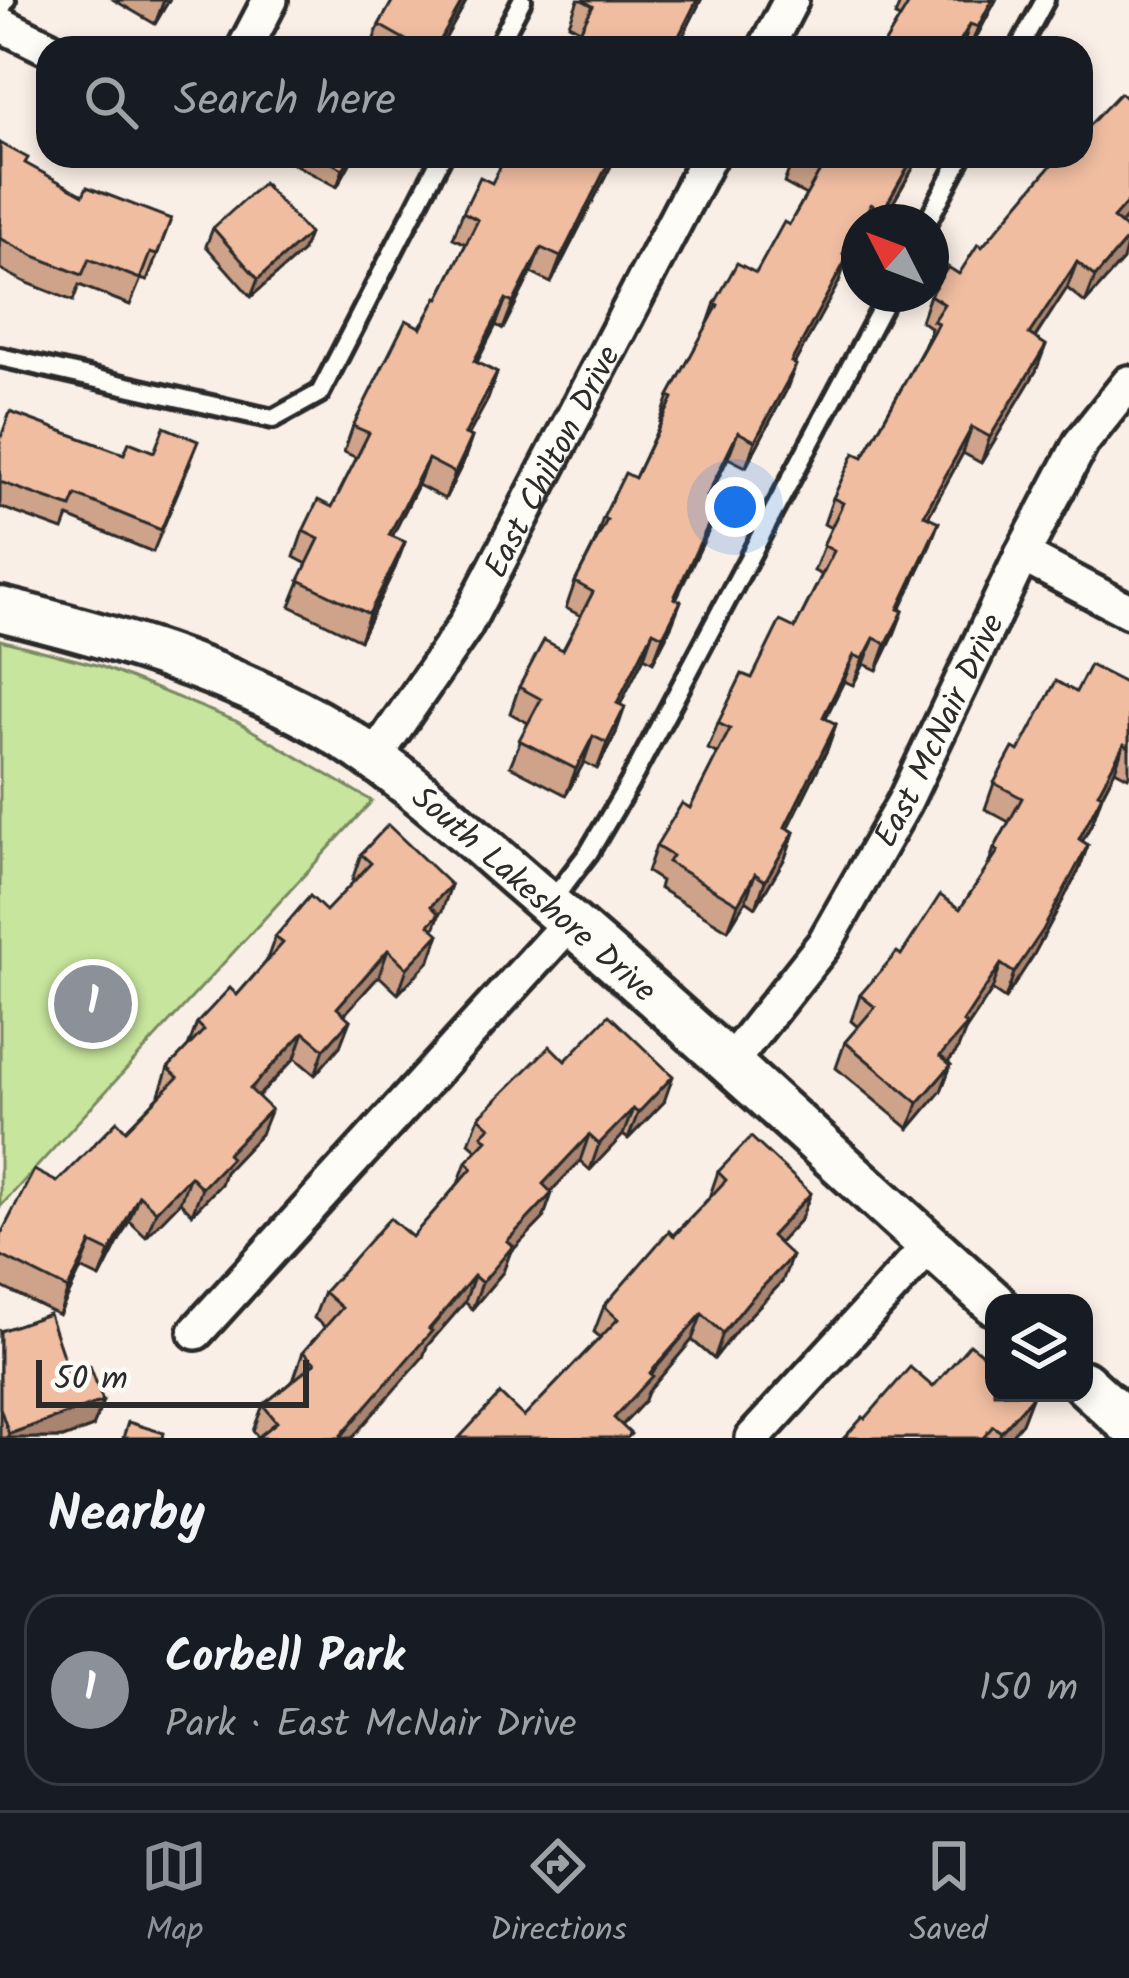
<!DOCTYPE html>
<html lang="en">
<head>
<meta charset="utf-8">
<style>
	body { margin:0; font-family:Kalam,sans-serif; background:#20242c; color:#f1f3f6 }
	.controls { position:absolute; right:36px; bottom:36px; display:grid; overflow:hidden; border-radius:24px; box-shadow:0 6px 18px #0003 }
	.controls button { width:108px; height:108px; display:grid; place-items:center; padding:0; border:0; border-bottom:3px solid #363941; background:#171b24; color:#f1f3f6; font:60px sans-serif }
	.compass { position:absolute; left:841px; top:204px; width:108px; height:108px; border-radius:50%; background:#171b24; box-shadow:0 6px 18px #0003; rotate:312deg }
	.scale { position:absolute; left:36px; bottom:30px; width:273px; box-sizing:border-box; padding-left:12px; border:6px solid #2b2b2b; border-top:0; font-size:33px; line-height:42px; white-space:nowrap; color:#2b2b2b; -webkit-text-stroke:9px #fdfcf7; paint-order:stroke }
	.you { position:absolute; left:735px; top:507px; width:42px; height:42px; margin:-30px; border:9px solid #fff; border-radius:50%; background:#1a73e8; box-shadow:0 0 0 18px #1a73e833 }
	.badge { display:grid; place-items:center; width:78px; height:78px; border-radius:50%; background:#8c9099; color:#fff; font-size:39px; font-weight:700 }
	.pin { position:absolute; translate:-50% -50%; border:6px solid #fff; box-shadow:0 3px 12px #0006 }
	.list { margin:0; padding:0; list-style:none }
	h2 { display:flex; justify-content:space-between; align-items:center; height:156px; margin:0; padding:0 48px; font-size:51px }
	h2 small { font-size:39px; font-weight:400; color:#9ea1a6 }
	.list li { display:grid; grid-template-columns:78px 1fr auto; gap:36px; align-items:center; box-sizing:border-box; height:192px; margin:0 24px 24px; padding:0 24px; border:3px solid #363941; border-radius:36px }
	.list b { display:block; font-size:45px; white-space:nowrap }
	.list p { margin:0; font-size:39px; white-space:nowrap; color:#9ea1a6 }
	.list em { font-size:39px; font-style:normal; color:#9ea1a6 }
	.icon { flex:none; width:66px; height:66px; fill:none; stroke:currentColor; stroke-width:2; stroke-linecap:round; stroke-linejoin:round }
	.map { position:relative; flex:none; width:1129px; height:1438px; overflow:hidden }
	.search { position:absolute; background:#171b24; box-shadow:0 6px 18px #0003; left:36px; right:36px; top:36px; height:132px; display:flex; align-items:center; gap:30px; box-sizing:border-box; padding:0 42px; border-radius:36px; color:#9ea1a6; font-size:45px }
	.sheet { height:372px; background:#171b24 }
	nav { display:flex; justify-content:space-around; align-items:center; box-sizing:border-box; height:168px; border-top:3px solid #363941; background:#171b24; font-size:33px; color:#9ea1a6 }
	nav a { display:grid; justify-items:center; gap:6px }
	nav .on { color:#8c9099 }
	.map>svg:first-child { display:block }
	.green { fill:#c7e59c; stroke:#798864; stroke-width:3 }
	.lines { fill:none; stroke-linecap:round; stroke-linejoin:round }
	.service-casing { stroke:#2b2b2b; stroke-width:26 }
	.minor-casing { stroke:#2b2b2b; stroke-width:42 }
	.tertiary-casing { stroke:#2b2b2b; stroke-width:51 }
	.service { stroke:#fdfcf7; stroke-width:16 }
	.minor { stroke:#fdfcf7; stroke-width:33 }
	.tertiary { stroke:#fdfcf7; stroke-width:42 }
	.wall { fill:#cea38a; stroke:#2b2b2b; stroke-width:3 }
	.shaded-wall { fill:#a88471; stroke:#2b2b2b; stroke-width:3 }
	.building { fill:#f0bda1; stroke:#2b2b2b; stroke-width:3 }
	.labels { text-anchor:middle; stroke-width:10; stroke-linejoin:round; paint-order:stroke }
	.street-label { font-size:33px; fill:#2b2b2b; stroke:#fdfcf7 }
</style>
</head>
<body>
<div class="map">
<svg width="1129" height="1438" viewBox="0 0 1129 1438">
	<rect width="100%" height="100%" fill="#faefe6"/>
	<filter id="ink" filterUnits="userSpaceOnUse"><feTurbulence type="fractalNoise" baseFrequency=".00833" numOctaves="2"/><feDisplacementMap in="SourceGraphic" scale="24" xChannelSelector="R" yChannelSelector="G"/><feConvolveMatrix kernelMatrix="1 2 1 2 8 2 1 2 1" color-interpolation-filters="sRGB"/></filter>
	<g filter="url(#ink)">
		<path class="green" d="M0 640 100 666 236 721 372 801 0 1207Z"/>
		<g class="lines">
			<g class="service-casing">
				<g id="service">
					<path d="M0 11 6 0"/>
					<path d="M497 48 522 0"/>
					<path d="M1019 48 1045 0"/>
					<path d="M927 222 962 156"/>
					<path d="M0 357 273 419 320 393 442 156"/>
					<path d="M549 904 589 852 629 784 889 294"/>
				</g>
			</g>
			<g class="minor-casing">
				<g id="minor">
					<path d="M0 24 49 48"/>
					<path d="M245 48 270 0"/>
					<path d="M766 48 791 0"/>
					<path d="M1022 555 1129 611"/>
					<path id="s1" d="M375 757 465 626 709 156"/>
					<path id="s2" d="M729 1064 824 944 904 803 1022 555 1081 443 1129 383"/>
					<path d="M196 1332 570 922"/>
					<path d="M753 1438 930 1245"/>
				</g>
			</g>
			<g class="tertiary-casing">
				<g id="tertiary">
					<path id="s3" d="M0 609C109 636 218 667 317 722 402 770 472 839 546 902 698 1032 845 1169 994 1303"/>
					<path d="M1084 1383 1129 1424"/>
				</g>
			</g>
			<use href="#service" class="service"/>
			<use href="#minor" class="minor"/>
			<use href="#tertiary" class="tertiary"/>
		</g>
		<g class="wall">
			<path d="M114 0H169L155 24Z"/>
			<path d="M388 0H467L440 48H373L371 47 379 25 392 2Z"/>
			<path d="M578 0H701L677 48H571L580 30 569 24Z"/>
			<path d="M901 0H996L971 48H882L900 18 895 16Z"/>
			<path d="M0 143 26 164 83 195 171 219 147 281 141 279 130 305 79 285 73 301 25 282 0 269Z"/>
			<path d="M283 156H354L337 187 283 158Z"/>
			<path d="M616 156 551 283 531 273 503 329 496 325 477 362 497 373 488 399 468 436 472 437 463 463 445 499 418 485 392 536 405 542 395 568 360 640 290 606 307 564 294 557 303 531 332 507 357 458 344 452 353 426 439 298 466 244 453 238 463 212 492 183 523 159Z"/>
			<path d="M794 156H920L882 222H859V235L847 256 839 282 794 364 786 391 746 467 728 458 709 497 719 502 710 528 676 599 671 627 653 662 644 657 620 704 616 733 597 769 584 762 566 795 510 766 528 723 510 713 519 687 563 650 581 616 566 608 575 582 594 544 603 518 635 478 661 422H660L669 396 707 326 715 303 756 273 789 225 806 195 784 183Z"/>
			<path d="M1121 224 1123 260 1085 303 1067 288 1035 338 1036 371 981 463 963 453 928 517 929 548 900 610 903 611 893 637 877 670 864 664 853 685 844 681 825 719 836 724 827 750 788 828 794 832 785 858 756 907 746 900 728 930 659 888 661 881 647 872 656 846 690 808 718 754 708 749 718 723 752 678 795 628 822 575 814 571 831 528 824 524 833 498 863 457 924 347 931 328 921 321 930 295 959 274 982 247Z"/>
			<path d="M213 228 302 252 251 297 206 246Z"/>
			<path d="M0 440 124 454 154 452 190 463 153 552 68 517 63 530 0 507Z"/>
			<path d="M1129 685V775L1128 777 1115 770 1102 795 1093 821 1082 841 1088 845 1079 870 1033 956 1005 999 992 990 965 1031 957 1051 948 1062 951 1065 941 1091 909 1129 836 1068 845 1042 858 1027 851 1021 860 995 901 955 960 909 987 868 994 849 1009 822 985 809 994 783 1019 751 1076 692Z"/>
			<path d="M361 854 451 885 434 929 430 960 398 994 379 976 344 1015 350 1020 340 1046 315 1075 295 1058 258 1097 261 1134 225 1172 221 1184 192 1214 180 1202 146 1237 129 1221 100 1278 81 1269 59 1315 0 1286V1236L57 1182 126 1130 160 1095 159 1094 168 1068 188 1047 197 1023 237 995 266 962 275 937 326 911 354 882 352 880Z"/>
			<path d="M565 1061 664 1102 628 1139 623 1135 590 1170 580 1161 551 1191 552 1193 543 1219 510 1253 503 1272 472 1309 465 1302 427 1346 423 1357 258 1437 253 1431 263 1405 295 1379 294 1378 303 1352 325 1327 314 1318 324 1292 412 1237 458 1184 466 1162 477 1150 469 1143 479 1117Z"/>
			<path d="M718 1172 801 1219 778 1244 782 1282 739 1327 714 1359 692 1340 648 1392 644 1402 622 1426 524 1417 600 1337 594 1332 604 1306 709 1198Z"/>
			<path d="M0 1331 69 1374 93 1427 63 1438H0Z"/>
			<path d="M933 1387 1032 1397 1022 1423 1009 1438H844L865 1419Z"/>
		</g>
		<g class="shaded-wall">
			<path d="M164 0H169L155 24Z"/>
			<path d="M463 0H467L440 48H436Z"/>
			<path d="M697 0H701L677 48H673Z"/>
			<path d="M992 0H996L970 48 978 27Z"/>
			<path d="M970 24 962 48H956Z"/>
			<path d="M351 156H354L337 187 343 169Z"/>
			<path d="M612 156H616L551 283 561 257Z"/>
			<path d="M914 156H920L882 222H879L883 211Z"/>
			<path d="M1129 200V215L1104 244 1113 218Z"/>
			<path d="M859 226V235L834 280 843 254Z"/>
			<path d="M309 234 302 252 251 297 258 279Z"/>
			<path d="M1129 237 1123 260 1085 303 1095 277Z"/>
			<path d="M541 248 531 273 503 329 513 303Z"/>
			<path d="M848 256 839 282 781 388 791 362Z"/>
			<path d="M1077 262 1067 288 1020 360 1029 334Z"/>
			<path d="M506 299 496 325 464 387 474 361Z"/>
			<path d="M1046 345 1036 371 981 463 990 437Z"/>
			<path d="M796 365 786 391 746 467 755 441Z"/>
			<path d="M497 373 488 399 455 460 465 434Z"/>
			<path d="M972 427 963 453 915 541 924 515Z"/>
			<path d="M738 432 728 458 697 522 707 496Z"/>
			<path d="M472 437 463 463 445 499 455 473Z"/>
			<path d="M428 459 418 485 380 561 389 535Z"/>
			<path d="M719 502 710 528 664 624 674 598Z"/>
			<path d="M939 522 929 548 888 635 898 609Z"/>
			<path d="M405 542 395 568 360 640 369 614Z"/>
			<path d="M681 601 671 627 653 662 663 636Z"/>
			<path d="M903 611 893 637 877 670 886 644Z"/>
			<path d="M653 631 644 657 608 729 617 703Z"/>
			<path d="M874 638 864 664 853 685 863 659Z"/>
			<path d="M854 655 844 681 813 743 823 717Z"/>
			<path d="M625 707 616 733 597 769 607 743Z"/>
			<path d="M836 724 827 750 776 853 785 827Z"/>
			<path d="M593 736 584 762 566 795 576 769Z"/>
			<path d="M1124 744 1115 770 1089 819 1098 793Z"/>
			<path d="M1102 795 1093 821 1070 865 1079 839Z"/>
			<path d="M794 832 785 858 756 907 765 881Z"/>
			<path d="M1088 845 1079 870 1033 956 1005 999 1014 973Z"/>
			<path d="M755 874 746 900 728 930 738 904Z"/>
			<path d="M451 885 442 911 421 932 431 906Z"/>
			<path d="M439 934 430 960 398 994 407 968Z"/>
			<path d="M388 950 379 976 327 1034 337 1008Z"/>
			<path d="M1001 964 992 990 965 1031 957 1051 931 1082 940 1056Z"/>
			<path d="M350 1020 340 1046 315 1075 324 1049Z"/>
			<path d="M304 1032 295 1058 240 1115 250 1089Z"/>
			<path d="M951 1065 941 1091 909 1129 918 1103Z"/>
			<path d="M673 1076 664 1102 628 1139 638 1113Z"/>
			<path d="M271 1109 261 1134 225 1172 221 1184 192 1214 202 1188 227 1154Z"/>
			<path d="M633 1109 623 1135 590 1170 599 1144Z"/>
			<path d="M589 1135 580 1161 533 1210 543 1184Z"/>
			<path d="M190 1176 180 1202 146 1237 156 1211Z"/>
			<path d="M552 1193 543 1219 510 1253 503 1272 472 1309 482 1283 507 1241Z"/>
			<path d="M811 1193 801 1219 761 1262 771 1236Z"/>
			<path d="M139 1195 129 1221 100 1278 110 1252Z"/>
			<path d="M91 1243 81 1269 59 1315 68 1289Z"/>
			<path d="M792 1256 782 1282 739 1327 714 1359 723 1333 749 1301Z"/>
			<path d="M474 1276 465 1302 427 1346 423 1357 352 1438H340Z"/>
			<path d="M702 1314 692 1340 648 1392 644 1402 610 1438 614 1418Z"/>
			<path d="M1032 1397 1022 1423 1009 1438H999L1001 1432Z"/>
			<path d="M103 1401 93 1427 63 1438H7L9 1434Z"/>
		</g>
		<g class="building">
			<path d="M393 0H463L436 48H420L379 25Z"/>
			<path d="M582 0H697L673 48H669L650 38 645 48H571L593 6Z"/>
			<path d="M911 0H992L978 27 970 24 956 48H882Z"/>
			<path d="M1120 93 1129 101V200L1113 218 1129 231V237L1095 277 1077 262 1029 334 1046 345 990 437 972 427 924 515 939 522 898 609 903 611 886 644 874 638 863 659 854 655 823 717 836 724 785 827 794 832 765 881 755 874 738 904 668 862 672 856 656 846 682 803 690 808 730 729 718 723 742 674 752 678 780 621 795 628 834 551 823 545 843 503 833 498 854 453 863 457 938 323 933 321 944 304 930 295 948 267 959 274 978 244 982 247 1059 156H1081V134Z"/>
			<path d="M0 143 28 158 25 163 83 195 87 187 171 219 157 255 150 253 140 279 89 259 82 275 34 256 0 238Z"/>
			<path d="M319 156H351L343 169Z"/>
			<path d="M506 156H518L523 159 525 156H612L561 257 541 248 513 303 506 299 474 361 497 373 465 434 472 437 455 473 428 459 389 535 405 542 369 614 299 580 319 539 303 531 318 500 332 507 369 433 353 426 406 320 421 328 437 297 439 298 478 220 463 212 480 177 492 183Z"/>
			<path d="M794 156H914L883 211 871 204 861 222H859V226L843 254 848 256 791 362 796 365 755 441 738 432 707 496 719 502 674 598 681 601 663 636 653 631 617 703 625 707 607 743 593 736 576 769 519 740 541 699 519 687 544 640 563 650 593 592 575 582 607 520 603 518 625 473 635 478 673 398 669 396 718 305 715 303 737 263 756 273 784 222 789 225 820 171Z"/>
			<path d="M263 183 309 234 258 279 213 228Z"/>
			<path d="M10 412 124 454 129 442 154 452 164 427 198 441 161 530 76 495 71 507 0 482V440Z"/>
			<path d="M1090 665 1129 685V747L1124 744 1098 793 1102 795 1079 839 1088 845 1043 930 1014 973 1001 964 963 1022 967 1025 940 1056 951 1065 918 1103 845 1042 875 1007 860 995 897 952 901 955 940 895 960 909 998 851 994 849 1022 798 994 783 1013 748 1019 751 1056 681 1076 692Z"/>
			<path d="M388 825 451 885 431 906 439 914 429 925 439 934 407 968 388 950 337 1008 350 1020 324 1049 304 1032 250 1089 271 1109 227 1154 231 1158 202 1188 190 1176 156 1211 139 1195 110 1252 91 1243 68 1289 0 1255V1236L34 1170 57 1182 117 1121 126 1130 178 1077 168 1068 204 1030 197 1023 230 988 237 995 283 943 275 937 310 896 326 911 371 863 361 854Z"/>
			<path d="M609 1015 673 1076 638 1113 633 1109 599 1144 589 1135 543 1184 552 1193 507 1241 513 1246 482 1283 474 1276 429 1329 432 1331 341 1435 343 1438H257L277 1422 263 1405 315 1363 303 1352 342 1308 324 1292 390 1218 412 1237 472 1168 466 1162 487 1140 482 1135 490 1127 479 1117 550 1046 565 1061Z"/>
			<path d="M751 1137 811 1193 771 1236 792 1256 749 1301 723 1333 702 1314 650 1373 653 1376 614 1418 631 1434 627 1438H459L500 1394 524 1417 618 1319 604 1306 669 1231 674 1236 726 1180 718 1172Z"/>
			<path d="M49 1314 69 1374 90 1366 103 1401 9 1434 0 1408V1331Z"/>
			<path d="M970 1344 994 1364V1393H1027L1032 1397 1001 1432 993 1426 983 1438H844L863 1417 865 1419 910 1367 933 1387Z"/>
			<path d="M128 1422 164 1433 163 1438H123Z"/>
		</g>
	</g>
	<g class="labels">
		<g class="street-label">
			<text dy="12" stroke="none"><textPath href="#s1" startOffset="345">East Chilton Drive</textPath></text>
			<text dy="12" stroke="none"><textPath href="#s2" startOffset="396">East McNair Drive</textPath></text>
			<text dy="12" stroke="none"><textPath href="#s3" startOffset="615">South Lakeshore Drive</textPath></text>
		</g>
	</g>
</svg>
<div class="controls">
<button><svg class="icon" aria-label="layers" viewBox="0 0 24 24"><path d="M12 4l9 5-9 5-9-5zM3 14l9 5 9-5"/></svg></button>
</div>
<svg class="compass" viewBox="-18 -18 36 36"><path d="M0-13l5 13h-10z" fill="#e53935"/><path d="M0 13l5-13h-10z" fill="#9ea1a6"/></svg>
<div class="scale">50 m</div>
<div class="you"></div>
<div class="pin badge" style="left:93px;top:1004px">1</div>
<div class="search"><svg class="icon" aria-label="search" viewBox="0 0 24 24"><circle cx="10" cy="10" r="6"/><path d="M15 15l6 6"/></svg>Search here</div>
</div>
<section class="sheet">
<h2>Nearby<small></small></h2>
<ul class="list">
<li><span class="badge">1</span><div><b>Corbell Park</b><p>Park · East McNair Drive</p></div><em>150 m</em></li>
</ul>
</section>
<nav>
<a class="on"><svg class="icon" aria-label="map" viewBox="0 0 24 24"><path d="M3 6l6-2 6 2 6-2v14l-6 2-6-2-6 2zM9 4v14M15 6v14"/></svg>Map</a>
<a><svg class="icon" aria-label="directions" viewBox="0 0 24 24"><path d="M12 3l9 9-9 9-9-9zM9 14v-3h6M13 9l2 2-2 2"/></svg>Directions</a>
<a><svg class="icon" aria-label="saved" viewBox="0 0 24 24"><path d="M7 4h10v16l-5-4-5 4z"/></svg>Saved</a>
</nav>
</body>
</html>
